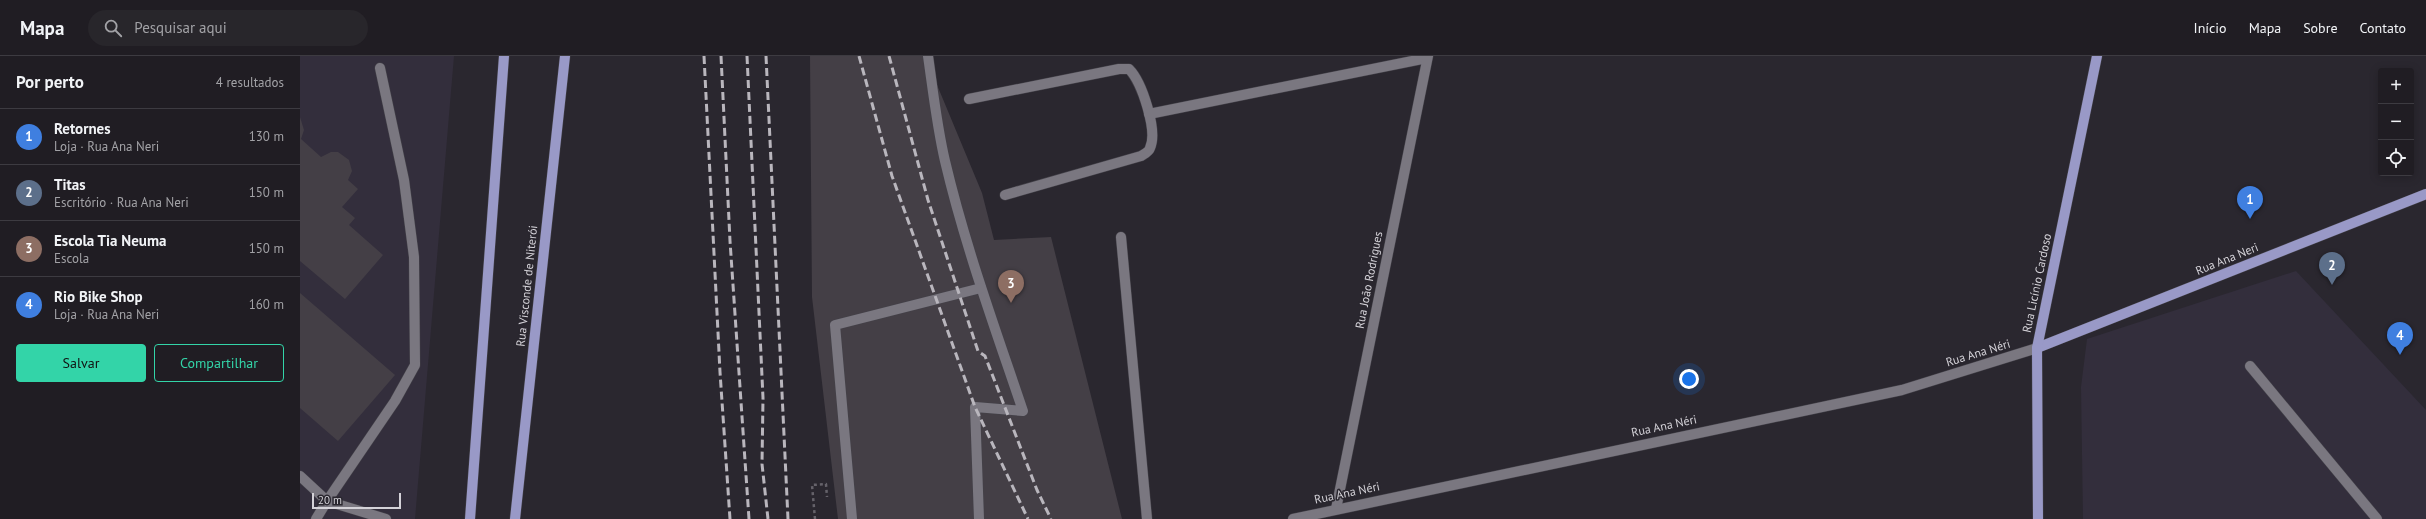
<!DOCTYPE html>
<html lang="pt">
<head>
<meta charset="utf-8">
<style>
	body { margin:0; font-family:"PT Sans",sans-serif; background:#28262b; color:#f1f3f6 }
	.controls { position:absolute; right:12px; top:12px; display:grid; overflow:hidden; border-radius:4px; box-shadow:0 2px 10px #0003 }
	.controls button { width:36px; height:36px; display:grid; place-items:center; padding:0; border:0; border-bottom:1px solid #3d3b41; background:#201d23; color:#f1f3f6; font:20px sans-serif }
	.scale { position:absolute; left:12px; bottom:10px; width:89px; box-sizing:border-box; padding-left:4px; border:2px solid #d4d2d8; border-top:0; font-size:11px; line-height:14px; white-space:nowrap; color:#d4d2d8; -webkit-text-stroke:3px #2a272f; paint-order:stroke }
	.you { position:absolute; left:1389px; top:323px; width:14px; height:14px; margin:-10px; border:3px solid #fff; border-radius:50%; background:#1a73e8; box-shadow:0 0 0 6px #1a73e833 }
	.badge { display:grid; place-items:center; width:26px; height:26px; border-radius:50%; background:#33d4a8; color:#fff; font-size:13px; font-weight:700 }
	.pin { position:absolute; translate:-50% -33px; filter:drop-shadow(0 1px 2px #0008) }
	.pin::after { content:''; position:absolute; top:21px; width:14px; height:12px; background:inherit; clip-path:polygon(0 0,100% 0,50% 100%) }
	.list { margin:0; padding:0; list-style:none }
	h2 { display:flex; justify-content:space-between; align-items:center; height:52px; margin:0; padding:0 16px; font-size:17px }
	h2 small { font-size:13px; font-weight:400; color:#a2a2a6 }
	.list li { display:grid; grid-template-columns:26px 1fr auto; gap:12px; align-items:center; box-sizing:border-box; height:56px; padding:0 16px; border-top:1px solid #3d3b41 }
	.list b { display:block; font-size:15px; white-space:nowrap }
	.list p { margin:0; font-size:13px; white-space:nowrap; color:#a2a2a6 }
	.list em { font-size:13px; font-style:normal; color:#a2a2a6 }
	.actions { display:flex; gap:8px; padding:12px 16px }
	.actions a { flex:1; padding:9px 0; border:1px solid #33d4a8; border-radius:4px; text-align:center; font-size:14px; color:#33d4a8 }
	.actions .main { background:#33d4a8; color:#111 }
	.icon { flex:none; width:22px; height:22px; fill:none; stroke:currentColor; stroke-width:2; stroke-linecap:round; stroke-linejoin:round }
	.map { position:relative; flex:none; width:2126px; height:463px; overflow:hidden }
	header { display:flex; align-items:center; gap:24px; box-sizing:border-box; height:56px; padding:0 20px; background:#201d23; border-bottom:1px solid #3d3b41 }
	header strong { font-size:19px }
	nav { display:flex; gap:22px; margin-inline-start:auto; font-size:14px }
	.search { width:280px; height:36px; background:#28262b; display:flex; align-items:center; gap:10px; box-sizing:border-box; padding:0 14px; border-radius:22px; color:#a2a2a6; font-size:15px }
	main { display:flex }
	aside { flex:1; background:#201d23 }
	.map>svg:first-child { display:block }
	.built { fill:#332e3c }
	.building { fill:#443f46 }
	.lines { fill:none; stroke-linecap:round; stroke-linejoin:round }
	.minor-casing { stroke:#444249; stroke-width:11 }
	.major-casing { stroke:#444249; stroke-width:11 }
	.path { stroke:#65626a; stroke-width:2.5; stroke-dasharray:3 3; stroke-linecap:butt }
	.minor { stroke:#7a7780; stroke-width:10 }
	.major { stroke:#9999c7; stroke-width:10 }
	.rail { stroke:#b9b6bd; stroke-width:3; stroke-dasharray:8 4; stroke-linecap:butt }
	.labels { text-anchor:middle; stroke-width:3; stroke-linejoin:round; paint-order:stroke }
	.street-label { font-size:12px; fill:#d4d2d8; stroke:#2a272f }
</style>
</head>
<body>
<header>
<strong>Mapa</strong>
<div class="search"><svg class="icon" aria-label="search" viewBox="0 0 24 24"><circle cx="10" cy="10" r="6"/><path d="M15 15l6 6"/></svg>Pesquisar aqui</div>
<nav><a>Início</a><a>Mapa</a><a>Sobre</a><a>Contato</a></nav>
</header>
<main>
<aside>
<h2>Por perto<small>4 resultados</small></h2>
<ul class="list">
<li><span class="badge" style="background:#3f7fe0">1</span><div><b>Retornes</b><p>Loja · Rua Ana Neri</p></div><em>130 m</em></li>
<li><span class="badge" style="background:#5c6f8a">2</span><div><b>Titas</b><p>Escritório · Rua Ana Neri</p></div><em>150 m</em></li>
<li><span class="badge" style="background:#8d6e63">3</span><div><b>Escola Tia Neuma</b><p>Escola</p></div><em>150 m</em></li>
<li><span class="badge" style="background:#3f7fe0">4</span><div><b>Rio Bike Shop</b><p>Loja · Rua Ana Neri</p></div><em>160 m</em></li>
</ul>
<div class="actions"><a class="main">Salvar</a><a>Compartilhar</a></div>
</aside>
<div class="map">
<svg width="2126" height="463" viewBox="0 0 2126 463">
	<rect width="100%" height="100%" fill="#2a272f"/>
	<g class="built">
		<path d="M0 0H154L115 463H0Z"/>
		<path d="M1996 215 2126 354V463H1783L1781 331 1787 283Z"/>
	</g>
	<g class="building">
		<path d="M510 0H625L682 137 694 184 751 181 822 463H538L512 241Z"/>
		<path d="M0 61 4 74 1 83 21 101 31 96H38L49 104 52 115 48 124 58 133 42 151 55 162 49 169 83 199 45 243 0 205Z"/>
		<path d="M0 237 95 319 38 385 0 352Z"/>
	</g>
	<g class="lines">
		<g class="minor-casing">
			<g id="minor">
				<path d="M628 0C633 35 637 71 645 105 665 190 695 272 723 355L675 351 679 463"/>
				<path d="M80 12 104 124 114 201 115 309 95 345 27 445 86 463"/>
				<path d="M669 43 819 13H829C842 26 858 75 850 92 849 96 844 98 841 100L705 139"/>
				<path d="M849 58 1127 2"/>
				<path d="M821 181 847 463"/>
				<path d="M1950 310 2077 463"/>
				<path d="M0 420 27 445 16 463"/>
				<path d="M1036 453 1128 0"/>
				<path d="M552 463 535 269 681 232"/>
				<path d="M993 463 1602 334 1737 292"/>
			</g>
		</g>
		<g class="major-casing">
			<g id="major">
				<path d="M1737 292 2126 138"/>
				<path d="M170 463 204 0"/>
				<path d="M215 463 265 0"/>
				<path d="M1738 463 1737 292 1797 0"/>
			</g>
		</g>
		<path class="path" d="M515 463 512 429 526 428 527 441"/>
		<use href="#minor" class="minor"/>
		<use href="#major" class="major"/>
		<g class="rail">
			<path d="M404 0 420 316 430 463"/>
			<path d="M421 0 430 185 449 463"/>
			<path d="M447 0 463 342 462 408 468 463"/>
			<path d="M466 0 488 463"/>
			<path d="M559 0 592 120 675 351 728 463"/>
			<path d="M589 0 628 144 678 295 685 300 737 434 751 463"/>
		</g>
	</g>
	<g class="labels">
		<g class="street-label">
			<text transform="translate(1927 203) rotate(-22)" y="4">Rua Ana Neri</text>
			<text transform="translate(1069 224) rotate(-79)" y="4">Rua João Rodrigues</text>
			<text transform="translate(1737 227) rotate(-78)" y="4">Rua Licínio Cardoso</text>
			<text transform="translate(227 230) rotate(-84)" y="4">Rua Visconde de Niterói</text>
			<text transform="translate(1678 297) rotate(-17)" y="4">Rua Ana Néri</text>
			<text transform="translate(1364 370) rotate(-12)" y="4">Rua Ana Néri</text>
			<text transform="translate(1047 437) rotate(-12)" y="4">Rua Ana Néri</text>
		</g>
	</g>
</svg>
<div class="controls">
<button>+</button>
<button>−</button>
<button><svg class="icon" aria-label="locate" viewBox="0 0 24 24"><circle cx="12" cy="12" r="6"/><path d="M12 2v4M12 18v4M2 12h4M18 12h4"/></svg></button>
</div>
<div class="scale">20 m</div>
<div class="you"></div>
<div class="pin badge" style="left:1950px;top:163px;background:#3f7fe0">1</div>
<div class="pin badge" style="left:2032px;top:229px;background:#5c6f8a">2</div>
<div class="pin badge" style="left:711px;top:247px;background:#8d6e63">3</div>
<div class="pin badge" style="left:2100px;top:299px;background:#3f7fe0">4</div>
</div>
</main>
</body>
</html>
